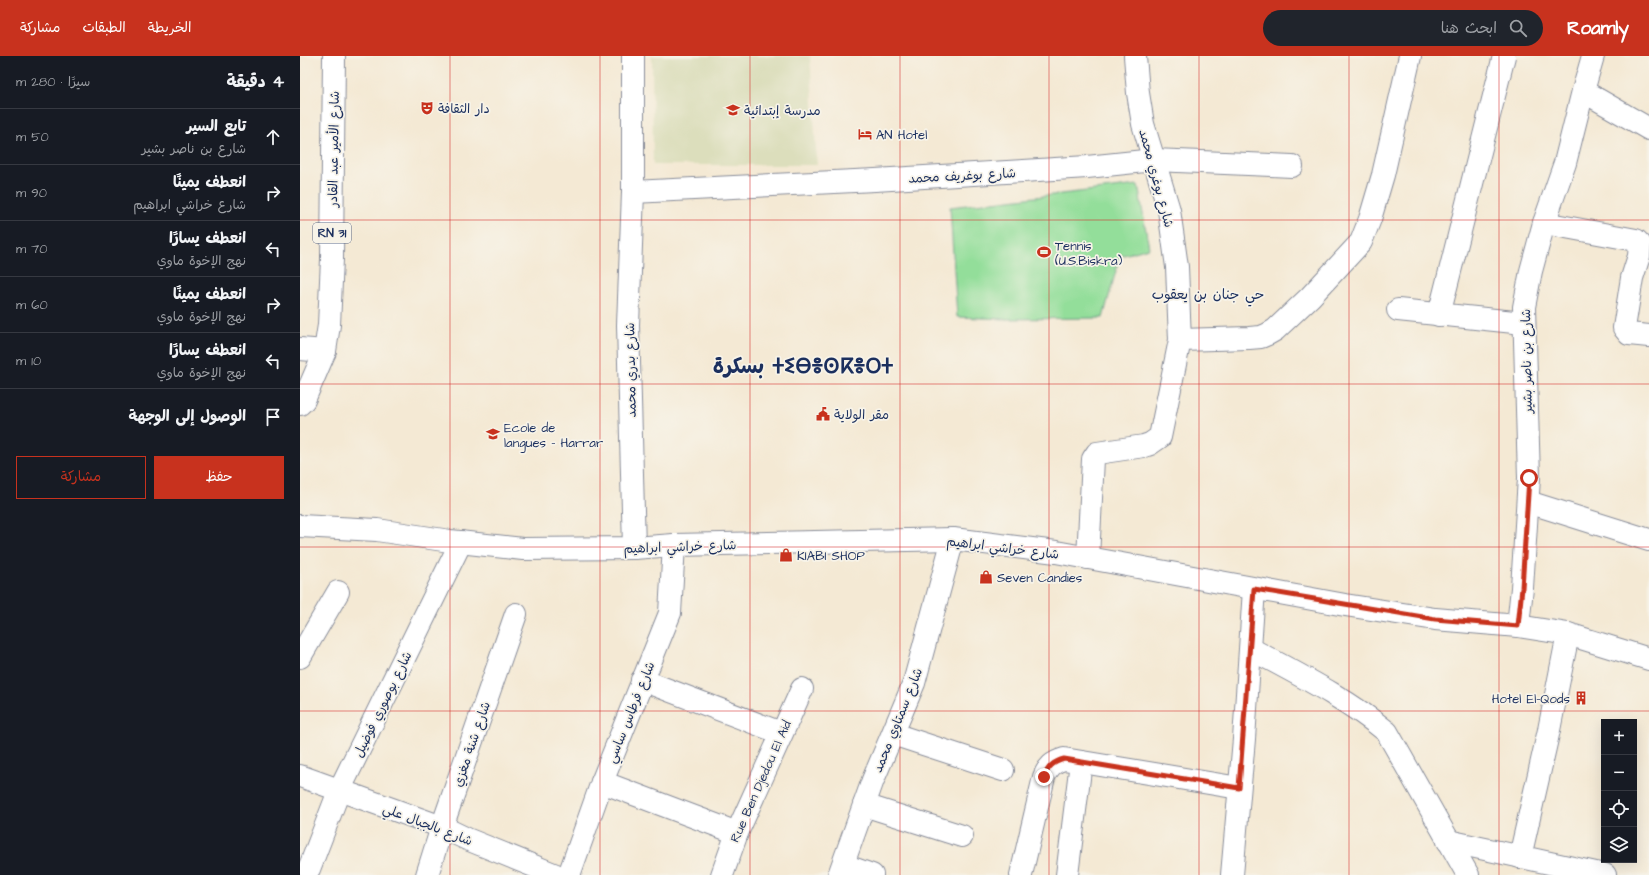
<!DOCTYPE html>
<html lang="ar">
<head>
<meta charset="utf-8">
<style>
	body { margin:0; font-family:"Architects Daughter","Playpen Sans Arabic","Noto Sans Tifinagh",sans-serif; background:#20242c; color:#f1f3f6; direction:rtl }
	.controls { position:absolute; right:12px; bottom:12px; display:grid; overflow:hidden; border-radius:0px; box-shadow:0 4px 16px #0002 }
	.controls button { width:36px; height:36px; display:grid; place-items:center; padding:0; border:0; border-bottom:1px solid #363941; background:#171b24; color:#f1f3f6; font:20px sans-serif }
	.stop { position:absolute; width:12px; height:12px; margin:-9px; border:3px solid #c8321e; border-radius:50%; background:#fff }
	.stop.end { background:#c8321e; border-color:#fff; box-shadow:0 1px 4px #0008 }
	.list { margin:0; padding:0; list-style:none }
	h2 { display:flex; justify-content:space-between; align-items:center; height:52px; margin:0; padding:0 16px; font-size:17px }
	h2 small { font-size:13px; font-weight:400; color:#9ea1a6 }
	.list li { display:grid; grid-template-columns:26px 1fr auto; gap:12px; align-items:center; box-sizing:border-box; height:56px; padding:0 16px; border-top:1px solid #363941 }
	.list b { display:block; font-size:15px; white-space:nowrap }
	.list p { margin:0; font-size:13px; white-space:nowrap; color:#9ea1a6 }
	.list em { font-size:13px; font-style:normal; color:#9ea1a6 }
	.actions { display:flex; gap:8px; padding:12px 16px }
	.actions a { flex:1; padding:9px 0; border:1px solid #c8321e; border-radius:0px; text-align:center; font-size:14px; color:#c8321e }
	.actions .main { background:#c8321e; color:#fff }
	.icon { flex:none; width:22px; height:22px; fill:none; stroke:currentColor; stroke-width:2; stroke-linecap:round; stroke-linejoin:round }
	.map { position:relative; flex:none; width:1349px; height:819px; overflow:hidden; direction:ltr }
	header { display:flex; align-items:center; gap:24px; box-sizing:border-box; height:56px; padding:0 20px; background:#c8321e; color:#fff }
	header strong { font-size:19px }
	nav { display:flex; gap:22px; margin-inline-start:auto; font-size:14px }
	.search { width:280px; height:36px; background:#20242c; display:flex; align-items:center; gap:10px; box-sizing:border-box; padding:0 14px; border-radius:22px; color:#9ea1a6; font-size:15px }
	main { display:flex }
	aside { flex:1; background:#171b24 }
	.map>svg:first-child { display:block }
	.built { fill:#dcdebc }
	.green { fill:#93de9a; stroke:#57867c }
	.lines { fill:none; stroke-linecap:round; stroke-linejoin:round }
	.minor-casing { stroke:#888c99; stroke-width:24 }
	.primary-casing { stroke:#888c99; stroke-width:24 }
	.minor { stroke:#fff; stroke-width:22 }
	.primary { stroke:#fff; stroke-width:22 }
	.route { stroke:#c8321e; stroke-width:5 }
	.grid { fill:none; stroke:#d62828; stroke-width:1; stroke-opacity:0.55 }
	.labels { text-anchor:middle; stroke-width:3.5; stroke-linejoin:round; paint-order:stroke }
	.shield { fill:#f7f3e8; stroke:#5d6a87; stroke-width:1 }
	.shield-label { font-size:12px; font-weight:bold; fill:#1b2f5e }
	.poi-label { font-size:13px; fill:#1b2f5e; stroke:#f7f3e8; text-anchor:start }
	.street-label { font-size:13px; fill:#1b2f5e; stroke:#f7f3e8 }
	.neighbourhood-label { font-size:14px; fill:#1b2f5e; stroke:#f7f3e8 }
	.town-label { font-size:21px; font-weight:bold; fill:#1b2f5e; stroke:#f7f3e8 }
</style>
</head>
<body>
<header>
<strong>Roamly</strong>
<div class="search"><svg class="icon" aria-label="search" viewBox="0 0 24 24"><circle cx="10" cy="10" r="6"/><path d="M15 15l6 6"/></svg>ابحث هنا</div>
<nav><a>الخريطة</a><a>الطبقات</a><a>مشاركة</a></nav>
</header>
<main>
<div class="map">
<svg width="1349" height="819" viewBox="0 0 1349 819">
	<rect width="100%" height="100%" fill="#f7f3e8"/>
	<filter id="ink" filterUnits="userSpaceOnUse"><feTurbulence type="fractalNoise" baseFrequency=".025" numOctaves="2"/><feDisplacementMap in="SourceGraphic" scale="8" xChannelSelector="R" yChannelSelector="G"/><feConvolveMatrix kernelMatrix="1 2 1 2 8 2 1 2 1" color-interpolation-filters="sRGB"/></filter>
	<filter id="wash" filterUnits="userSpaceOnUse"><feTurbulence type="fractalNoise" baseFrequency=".012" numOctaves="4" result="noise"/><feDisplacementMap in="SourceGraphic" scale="16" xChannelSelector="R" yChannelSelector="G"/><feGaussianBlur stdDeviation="0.9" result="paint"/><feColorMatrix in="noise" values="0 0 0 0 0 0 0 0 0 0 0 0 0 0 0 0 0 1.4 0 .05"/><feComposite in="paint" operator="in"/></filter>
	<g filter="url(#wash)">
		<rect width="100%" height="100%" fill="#f4e9d4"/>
		<path class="built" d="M352 0H510L517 109H353Z"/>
		<path class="green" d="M838 129 849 192 820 200 803 262 707 263 657 261 650 151Z"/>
	</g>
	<g filter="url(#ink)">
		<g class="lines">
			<g class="minor-casing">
				<g id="minor">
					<path d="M333 0V136L328 269 334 492"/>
					<path d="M1283 35 1349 73"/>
					<path d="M333 136 575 124 787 111 854 104 992 110"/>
					<path d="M1244 167 1336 184 1340 188 1339 200 1332 222 1324 272 1329 278 1349 280"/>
					<path d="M1098 254 1224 267"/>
					<path d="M1139 259 1204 0"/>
					<path d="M880 284 949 282 961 281 968 278 975 274 1010 241 1061 186 1070 163 1083 119 1110 0"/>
					<path d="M0 293 25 295"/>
					<path d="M1228 446 1349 484"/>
					<path d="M0 470 77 474 150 485 223 493 334 492 374 489 653 483 756 496 1045 549 1135 563 1218 570 1268 578 1349 603"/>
					<path d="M788 502 793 403 797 397 844 390 850 388 860 381 880 284 877 211 869 154 843 68 838 37 835 0"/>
					<path d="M1218 570 1222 532 1229 422 1224 251 1231 215 1244 167 1265 107 1283 35 1293 0"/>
					<path d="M951 593C997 618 1046 642 1087 676L1168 819"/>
					<path d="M0 601 38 536"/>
					<path d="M342 624 481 677"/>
					<path d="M593 678 703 714"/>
					<path d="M0 720 142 771 167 783 256 819"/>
					<path d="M302 726 437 777"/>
					<path d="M564 749 662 780"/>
					<path d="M1148 785 1305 819"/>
					<path d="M1220 801 1249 674 1268 578"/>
					<path d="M544 809 572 819"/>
					<path d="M9 813 39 735 161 486"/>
					<path d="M127 819 142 771 216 558"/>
					<path d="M269 819 302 726 370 557 374 489"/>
					<path d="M422 819 437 777 502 633"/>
					<path d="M539 819 573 724 614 627 653 483"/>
					<path d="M721 819 744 721C748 711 753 706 764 703L939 732"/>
					<path d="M767 819 781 706"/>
					<path d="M932 819 944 683 954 533"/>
				</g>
			</g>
			<g class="primary-casing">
				<path id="primary" d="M0 348 4 344 25 295 29 269 32 203 34 0"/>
			</g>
			<use href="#minor" class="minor"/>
			<use href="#primary" class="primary"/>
		</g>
	</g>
	<g class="lines" filter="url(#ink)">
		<path class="route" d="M744 721C748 711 753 706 764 703L939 732 954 533 1135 563 1218 570 1222 532 1229 422"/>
	</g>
	<path class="grid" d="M150 0V819M300 0V819M450 0V819M600 0V819M749 0V819M899 0V819M1049 0V819M1199 0V819M0 164H1349M0 328H1349M0 491H1349M0 655H1349"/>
	<defs>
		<g id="theatre-bare" transform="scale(1.08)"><path d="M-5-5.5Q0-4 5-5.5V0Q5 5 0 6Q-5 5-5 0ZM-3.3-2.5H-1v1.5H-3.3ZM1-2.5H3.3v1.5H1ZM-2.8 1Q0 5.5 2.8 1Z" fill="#c8321e" stroke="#f7f3e8" stroke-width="2.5" paint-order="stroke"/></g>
		<g id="school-bare" transform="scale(1.08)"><path d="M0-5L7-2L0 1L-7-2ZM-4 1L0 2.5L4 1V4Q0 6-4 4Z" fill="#c8321e" stroke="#f7f3e8" stroke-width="2.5" paint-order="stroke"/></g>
		<g id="hotel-bare" transform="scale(1.08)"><path d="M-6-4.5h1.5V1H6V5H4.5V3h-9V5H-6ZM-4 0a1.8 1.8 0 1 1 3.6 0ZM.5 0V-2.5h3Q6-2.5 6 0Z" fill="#c8321e" stroke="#f7f3e8" stroke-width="2.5" paint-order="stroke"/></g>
		<g id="stadium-bare" transform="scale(1.08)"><path d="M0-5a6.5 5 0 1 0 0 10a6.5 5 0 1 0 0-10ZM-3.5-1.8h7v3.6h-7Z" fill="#c8321e" stroke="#f7f3e8" stroke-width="2.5" paint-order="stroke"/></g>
		<g id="civic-bare" transform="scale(1.08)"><path d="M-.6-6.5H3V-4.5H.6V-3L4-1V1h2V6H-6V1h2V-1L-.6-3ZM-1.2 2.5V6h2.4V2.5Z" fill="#c8321e" stroke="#f7f3e8" stroke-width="2.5" paint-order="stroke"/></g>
		<g id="shop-bare" transform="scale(1.08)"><path d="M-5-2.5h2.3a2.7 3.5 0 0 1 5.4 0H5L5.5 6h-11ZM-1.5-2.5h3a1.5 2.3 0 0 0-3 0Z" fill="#c8321e" stroke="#f7f3e8" stroke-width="2.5" paint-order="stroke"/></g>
		<g id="building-bare" transform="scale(1.08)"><path d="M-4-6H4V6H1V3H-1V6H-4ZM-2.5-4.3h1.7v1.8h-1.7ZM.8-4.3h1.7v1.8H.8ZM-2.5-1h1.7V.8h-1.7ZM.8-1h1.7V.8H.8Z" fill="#c8321e" stroke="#f7f3e8" stroke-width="2.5" paint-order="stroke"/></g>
	</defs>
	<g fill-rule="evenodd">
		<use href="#theatre-bare" x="127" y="52"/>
		<use href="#school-bare" x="433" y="54"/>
		<use href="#hotel-bare" x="565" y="78"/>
		<use href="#stadium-bare" x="744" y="196"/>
		<use href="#civic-bare" x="523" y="358"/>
		<use href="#school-bare" x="193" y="378"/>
		<use href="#shop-bare" x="486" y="499"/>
		<use href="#shop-bare" x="686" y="521"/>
		<use href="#building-bare" x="1281" y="642"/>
	</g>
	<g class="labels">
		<rect class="shield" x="13" y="167" width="38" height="20" rx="3"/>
		<g class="shield-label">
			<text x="32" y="181">RN 31</text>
		</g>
		<g class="poi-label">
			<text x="138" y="57">دار الثقافة</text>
			<text x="444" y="59">مدرسة إبتدائية</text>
			<text x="576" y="83">AN Hotel</text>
			<text x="755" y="194">Tennis<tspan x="755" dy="15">(U.S.Biskra)</tspan></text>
			<text x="534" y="363">مقر الولاية</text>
			<text x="204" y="376">Ecole de<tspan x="204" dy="15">langues - Harrar</tspan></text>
			<text x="497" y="504">KIABI SHOP</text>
			<text x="697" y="526">Seven Candies</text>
			<text x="1270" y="647" text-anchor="end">Hotel El-Qods</text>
		</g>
		<g class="street-label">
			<text transform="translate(33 93) rotate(-89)" y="5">شارع الأمير عبد القادر</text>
			<text transform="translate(662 119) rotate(-3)" y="5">شارع بوغريف محمد</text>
			<text transform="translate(857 122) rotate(75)" y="5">شارع بوغري محمد</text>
			<text transform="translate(1226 305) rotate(-91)" y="5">شارع بن ناصر بشير</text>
			<text transform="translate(330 314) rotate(-91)" y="5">شارع بدري محمد</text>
			<text transform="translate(380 490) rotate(-2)" y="5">شارع خراشي ابراهيم</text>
			<text transform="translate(703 491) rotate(7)" y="5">شارع خراشي ابراهيم</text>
			<text transform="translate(82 648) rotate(-64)" y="5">شارع بوصوري فوضيل</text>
			<text transform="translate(330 656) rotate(-68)" y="5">شارع فرطاس ساسي</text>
			<text transform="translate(597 664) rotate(-68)" y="5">شارع سمتاوي محمد</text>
			<text transform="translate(171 688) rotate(-71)" y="5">شارع شنة مغزي</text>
			<text transform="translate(460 725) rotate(-66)" y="5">Rue Ben Djedou El Aid</text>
			<text transform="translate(128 768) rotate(21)" y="5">شارع بالجبال علي</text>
		</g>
		<g class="neighbourhood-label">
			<text x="908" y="243">حي جنان بن يعقوب</text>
		</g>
		<g class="town-label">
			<text x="503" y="317">بسكرة ⵜⵉⴱⴻⵙⴽⴻⵔⵜ</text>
		</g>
	</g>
</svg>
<div class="controls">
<button>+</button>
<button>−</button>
<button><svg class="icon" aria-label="locate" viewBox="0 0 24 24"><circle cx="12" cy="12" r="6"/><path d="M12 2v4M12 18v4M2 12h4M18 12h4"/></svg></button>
<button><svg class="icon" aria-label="layers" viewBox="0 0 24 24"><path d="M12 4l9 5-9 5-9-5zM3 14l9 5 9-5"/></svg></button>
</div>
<div class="stop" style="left:1229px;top:422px"></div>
<div class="stop end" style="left:744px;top:721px"></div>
</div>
<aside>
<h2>4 دقيقة<small>سيرًا · 280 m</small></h2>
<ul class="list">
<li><svg class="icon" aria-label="ahead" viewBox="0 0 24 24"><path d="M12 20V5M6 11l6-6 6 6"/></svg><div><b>تابع السير</b><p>شارع بن ناصر بشير</p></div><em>50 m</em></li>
<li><svg class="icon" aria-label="right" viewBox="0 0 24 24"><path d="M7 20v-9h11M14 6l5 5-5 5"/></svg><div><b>انعطف يمينًا</b><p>شارع خراشي ابراهيم</p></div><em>90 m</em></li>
<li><svg class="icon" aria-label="left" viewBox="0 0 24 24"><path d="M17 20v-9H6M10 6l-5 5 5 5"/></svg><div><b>انعطف يسارًا</b><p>نهج الإخوة ماوي</p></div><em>70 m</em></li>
<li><svg class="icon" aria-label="right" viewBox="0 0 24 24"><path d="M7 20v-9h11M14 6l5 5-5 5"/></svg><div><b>انعطف يمينًا</b><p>نهج الإخوة ماوي</p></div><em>60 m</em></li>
<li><svg class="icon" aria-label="left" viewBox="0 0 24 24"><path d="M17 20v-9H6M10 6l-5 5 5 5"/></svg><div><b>انعطف يسارًا</b><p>نهج الإخوة ماوي</p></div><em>10 m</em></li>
<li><svg class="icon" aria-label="arrive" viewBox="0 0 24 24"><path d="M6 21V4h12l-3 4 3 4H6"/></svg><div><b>الوصول إلى الوجهة</b></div></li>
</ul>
<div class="actions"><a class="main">حفظ</a><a>مشاركة</a></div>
</aside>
</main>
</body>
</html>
